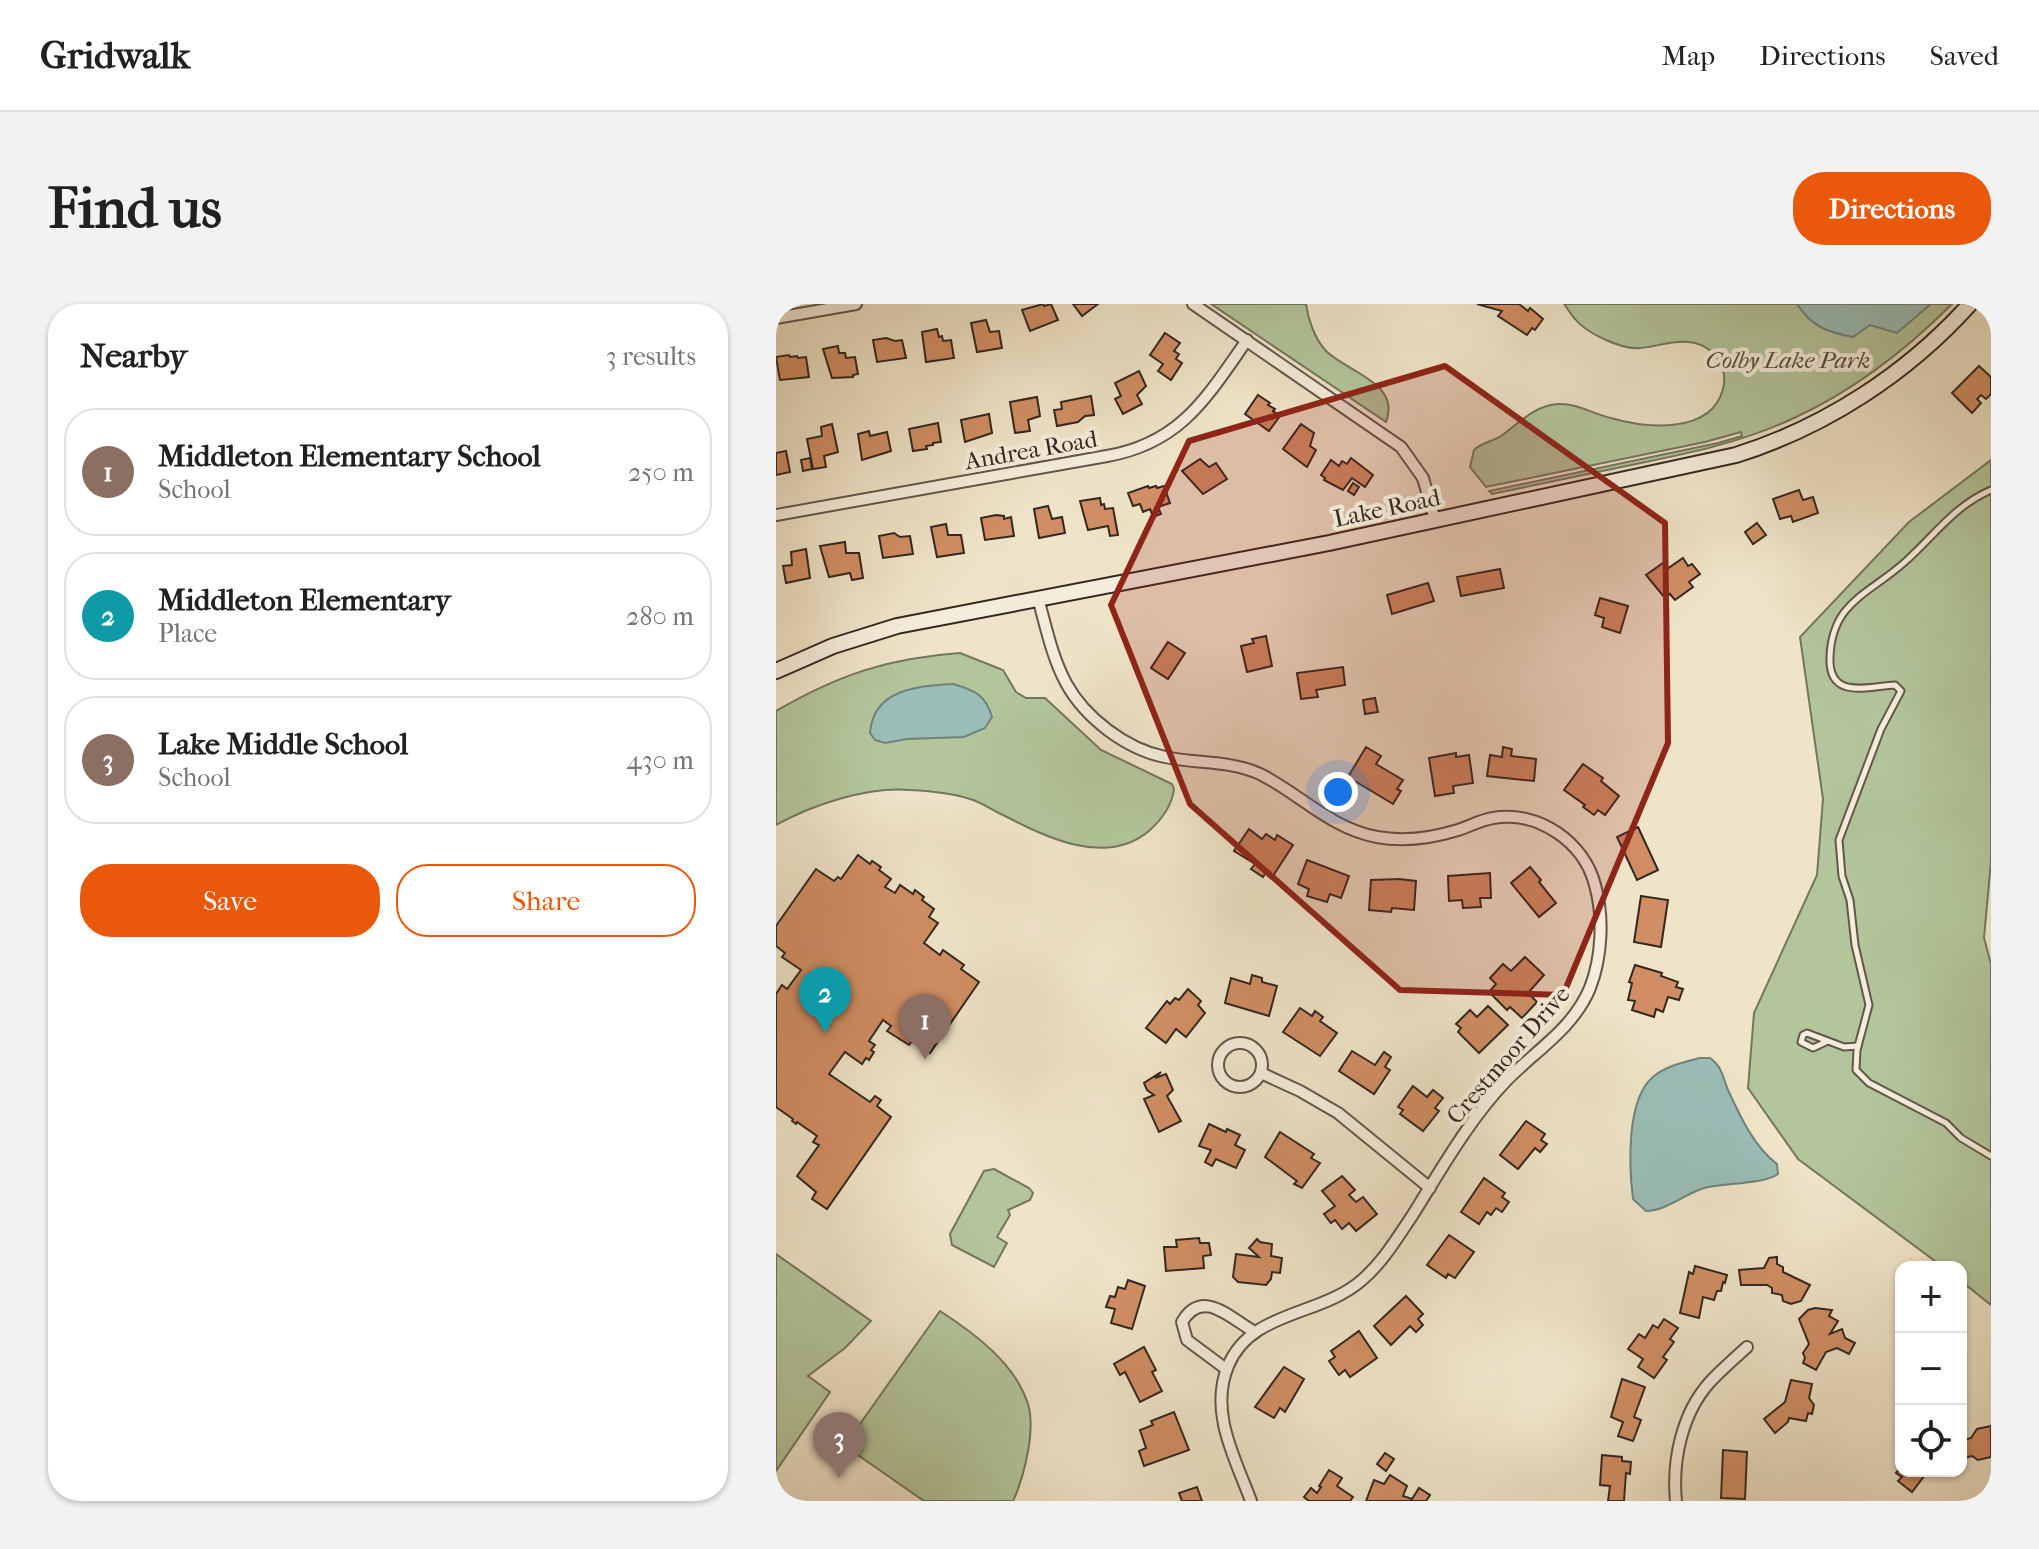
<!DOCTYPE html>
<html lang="en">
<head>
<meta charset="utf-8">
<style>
	body { margin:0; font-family:"IM FELL French Canon",serif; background:#f2f2f2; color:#202124 }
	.controls { position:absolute; right:24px; bottom:24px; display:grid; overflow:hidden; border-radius:16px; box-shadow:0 2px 6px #0004 }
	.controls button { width:72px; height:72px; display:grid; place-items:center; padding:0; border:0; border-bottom:2px solid #e0e0e0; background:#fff; color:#202124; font:40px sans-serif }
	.you { position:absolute; left:562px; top:488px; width:28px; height:28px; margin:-20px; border:6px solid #fff; border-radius:50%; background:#1a73e8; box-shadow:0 0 0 12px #1a73e833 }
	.badge { display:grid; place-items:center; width:52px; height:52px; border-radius:50%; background:#ea580c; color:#fff; font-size:26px; font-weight:700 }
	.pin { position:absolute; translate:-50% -66px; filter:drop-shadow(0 2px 4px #0008) }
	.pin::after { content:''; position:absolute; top:42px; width:28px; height:24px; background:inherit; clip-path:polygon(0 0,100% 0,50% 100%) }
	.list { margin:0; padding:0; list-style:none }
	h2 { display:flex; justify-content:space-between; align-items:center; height:104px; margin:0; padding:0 32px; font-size:34px }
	h2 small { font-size:26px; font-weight:400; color:#757577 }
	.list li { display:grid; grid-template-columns:52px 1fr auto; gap:24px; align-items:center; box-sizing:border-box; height:128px; margin:0 16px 16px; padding:0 16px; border:2px solid #e0e0e0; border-radius:32px }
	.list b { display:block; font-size:30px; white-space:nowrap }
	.list p { margin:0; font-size:26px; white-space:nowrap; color:#757577 }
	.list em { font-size:26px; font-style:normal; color:#757577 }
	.actions { display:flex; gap:16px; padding:24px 32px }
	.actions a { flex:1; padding:18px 0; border:2px solid #ea580c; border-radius:32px; text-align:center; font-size:28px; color:#ea580c }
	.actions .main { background:#ea580c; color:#fff }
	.icon { flex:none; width:44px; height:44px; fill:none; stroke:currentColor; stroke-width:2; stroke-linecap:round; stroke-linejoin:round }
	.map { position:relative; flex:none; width:1215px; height:1197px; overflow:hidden; border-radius:32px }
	header { display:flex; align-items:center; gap:48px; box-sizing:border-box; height:112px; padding:0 40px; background:#fff; border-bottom:2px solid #e0e0e0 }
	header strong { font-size:38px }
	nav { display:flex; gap:44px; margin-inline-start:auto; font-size:28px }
	.intro { display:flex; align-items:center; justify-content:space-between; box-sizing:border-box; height:192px; padding:0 48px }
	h1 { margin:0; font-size:56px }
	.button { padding:20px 36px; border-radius:32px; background:#ea580c; color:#fff; font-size:28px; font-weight:700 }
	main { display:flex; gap:48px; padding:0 48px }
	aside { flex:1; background:#fff; border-radius:32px; box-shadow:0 2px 6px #0004 }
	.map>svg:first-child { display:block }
	.green { fill:#b3c59b; stroke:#74765e; stroke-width:2 }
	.water { fill:#9abeb7; stroke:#71827b; stroke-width:2 }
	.building { fill:#d18e64; stroke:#342720; stroke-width:2 }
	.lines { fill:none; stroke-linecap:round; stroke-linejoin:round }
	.lane-casing { stroke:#63564a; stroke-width:9 }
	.street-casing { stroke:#63564a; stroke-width:14 }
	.secondary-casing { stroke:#342720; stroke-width:18 }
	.lane { stroke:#f5eddb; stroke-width:5 }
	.street { stroke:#f5eddb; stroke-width:10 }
	.secondary { stroke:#f5eddb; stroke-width:14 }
	.marked { fill:#8f2418; fill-opacity:0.2; stroke:#8f2418; stroke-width:6; stroke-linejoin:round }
	.labels { text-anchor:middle; stroke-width:8; stroke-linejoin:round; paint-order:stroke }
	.park-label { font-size:24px; font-style:italic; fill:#544e3f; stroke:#f5eddb }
	.street-label { font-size:24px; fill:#342720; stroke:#f5eddb }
</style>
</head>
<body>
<header>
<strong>Gridwalk</strong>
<nav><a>Map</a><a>Directions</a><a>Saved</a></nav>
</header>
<div class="intro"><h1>Find us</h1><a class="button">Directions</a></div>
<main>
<aside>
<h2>Nearby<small>3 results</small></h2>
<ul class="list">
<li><span class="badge" style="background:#8d6e63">1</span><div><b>Middleton Elementary School</b><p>School</p></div><em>250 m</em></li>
<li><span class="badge" style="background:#0f9aa8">2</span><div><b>Middleton Elementary</b><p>Place</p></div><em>280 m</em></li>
<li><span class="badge" style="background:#8d6e63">3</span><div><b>Lake Middle School</b><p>School</p></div><em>430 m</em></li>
</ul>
<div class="actions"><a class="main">Save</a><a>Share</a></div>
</aside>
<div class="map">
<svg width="1215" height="1197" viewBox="0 0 1215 1197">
	<rect width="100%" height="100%" fill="#efe4c8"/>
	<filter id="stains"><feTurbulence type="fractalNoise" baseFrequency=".0025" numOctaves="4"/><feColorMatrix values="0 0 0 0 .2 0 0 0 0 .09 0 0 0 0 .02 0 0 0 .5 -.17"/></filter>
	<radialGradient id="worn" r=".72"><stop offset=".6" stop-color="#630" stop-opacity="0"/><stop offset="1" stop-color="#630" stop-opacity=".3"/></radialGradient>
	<g class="green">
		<path d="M435 0H530C532 16 539 35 550 47 573 69 625 79 610 118Z"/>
		<path d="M788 0H1176C1130 46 1077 87 1018 114 967 138 914 149 860 160 812 170 764 180 716 190L713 187 942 139 966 132 965 128 929 138 710 183 694 163 698 146C706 138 716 138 725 132 742 120 759 101 782 100 801 99 817 110 835 114 869 124 935 131 947 85 953 62 936 40 912 38 896 36 880 43 864 44 846 46 810 29 799 15 795 11 792 5 788 0Z"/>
		<path d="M1215 156V557L1208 634 1215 660V1001L1185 977V963H1167L1022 855 972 784 978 709 1041 571 1047 495 1024 333 1133 218Z"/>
		<path d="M184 349 227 366 240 388 250 394H269L325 446 396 480 398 485C396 502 386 515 374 526 331 564 270 533 227 511 216 506 205 498 194 495 176 489 153 487 134 486 92 482 36 501 0 521V407C62 371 112 354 184 349Z"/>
		<path d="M218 865 253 884 257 889 254 896 232 906 234 911 221 933 231 939 218 963 176 941 174 930 208 867Z"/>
		<path d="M0 950 95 1017 69 1044 32 1072 54 1088 0 1167Z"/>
		<path d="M164 1007C198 1029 239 1059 252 1100 260 1126 248 1173 237 1197H148L76 1147 74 1134Z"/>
	</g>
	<g class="water">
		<path d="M1021 0H1155L1121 29 1094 21 1077 33C1051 28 1036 23 1021 0Z"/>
		<path d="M177 380C198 386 210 391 216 413L209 424 188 433 131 435 109 439 99 436 94 429C97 385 142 382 177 380Z"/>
		<path d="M924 754H934C946 762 947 774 952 786 964 812 978 843 1001 860L1002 870C989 880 947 879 928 884 909 890 890 907 870 907L857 895C853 863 850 795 877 773 889 762 909 758 924 754Z"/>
	</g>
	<g class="building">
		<path d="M267 0 268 2 275 0 282 16 254 27 246 6Z"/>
		<path d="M297 0H322L306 12Z"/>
		<path d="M701 0H743L752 7 754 4 767 15 759 26 756 24 751 31 722 12 726 7Z"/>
		<path d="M210 16 214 28 223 27 226 44 201 48 195 19Z"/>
		<path d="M161 25 163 33 166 32 167 37 175 36 178 54 150 58 146 28Z"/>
		<path d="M389 29 404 39 398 47 403 50 400 55 406 59 395 76 382 67 387 60 374 51Z"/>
		<path d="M110 34 119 37 126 36 130 54 101 58 97 36Z"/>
		<path d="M62 42 63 49H69L70 54 79 53 82 70 77 71V73L56 74 47 45Z"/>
		<path d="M13 51 14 53 21 52 22 54 30 53 33 73 4 76 0 53Z"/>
		<path d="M1203 62 1215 73V90L1210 95 1205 91 1201 95 1205 99 1196 109 1176 89Z"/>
		<path d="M363 67 370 82 361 91 366 100 347 110 339 95 345 92 339 79Z"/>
		<path d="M482 91 494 99 492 101 499 105 497 107 504 112 493 127 469 110Z"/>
		<path d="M315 92 318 111 309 112 302 118 281 122 278 106 286 105 285 98Z"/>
		<path d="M261 93 264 112 252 116 254 127 239 129 234 98Z"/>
		<path d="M213 110 216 129 189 138 185 116Z"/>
		<path d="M162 119 165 138 157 139V141L150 142 151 145 137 147 133 125Z"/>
		<path d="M56 120 62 148 48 152 50 163 37 165 31 135 46 132 45 123Z"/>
		<path d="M525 120 538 129 534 142 540 146 531 163 507 145Z"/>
		<path d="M93 127 94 132 111 128 115 147 86 156 82 130Z"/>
		<path d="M10 147 14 168 0 171V149Z"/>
		<path d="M34 154 36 165 27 167 25 156Z"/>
		<path d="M575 154 597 171 589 183 576 174 567 186 548 176 549 174 545 171 555 156 563 162 566 157 571 160Z"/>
		<path d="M424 155 433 163 440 159 451 175 427 190 406 167Z"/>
		<path d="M577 179 583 183 578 191 572 187Z"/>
		<path d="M372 182 373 184 380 182 381 184 388 182 394 199 382 203 385 210 377 213 374 205 367 208 364 200 357 202 352 189Z"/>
		<path d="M1023 186 1027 196 1037 193 1042 209 1017 218 1015 212 1004 215 997 195Z"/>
		<path d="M324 194 325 201 328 200 329 205 337 204 342 231 334 232 332 222 312 226 304 197Z"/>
		<path d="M272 202 276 215 286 213 289 229 263 234 258 205Z"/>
		<path d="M220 211 228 212V215L235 213 238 232 209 236 205 214Z"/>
		<path d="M981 219 990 231 977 240 969 228Z"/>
		<path d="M170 220 172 231H185L188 249 161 253 155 223Z"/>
		<path d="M118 229 124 233 134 232 137 250 107 254 103 232Z"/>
		<path d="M69 238 70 249H83L87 274 76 276 74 269 53 273 44 242Z"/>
		<path d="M30 245 34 274 10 279 7 262 16 261 15 248Z"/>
		<path d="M907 254 912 262 916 260 924 270 913 278 917 283 899 296 894 290 889 294 870 271 887 259 891 265Z"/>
		<path d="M724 265 728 284 685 292 681 273Z"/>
		<path d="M652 279 658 297 616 310 611 291Z"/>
		<path d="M824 294 852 302 844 329 826 323 828 314 819 311Z"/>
		<path d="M490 332 496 362 471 368 465 342 478 339 476 335Z"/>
		<path d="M392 338 409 349 392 375 375 364Z"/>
		<path d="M567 363 569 381 540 386 542 393 525 395 521 369Z"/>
		<path d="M599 394 602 408 589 410 587 396Z"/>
		<path d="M590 443 605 452 600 460 627 476 621 485 625 487 617 500 572 473Z"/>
		<path d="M727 443 736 445 735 452 760 455 758 477 711 472 714 451 726 453Z"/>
		<path d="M680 449V453L693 451 697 479 677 482 678 489 659 492 653 454Z"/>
		<path d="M807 460 827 474 825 477 843 492 829 511 822 506 818 511 807 503 809 501 788 486Z"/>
		<path d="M862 523 882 566 861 576 841 533Z"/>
		<path d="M473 525 486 535 490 530 499 536 501 531 517 541 497 572 490 568 487 573 475 565 479 560 458 547Z"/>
		<path d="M82 551 94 560 96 557 105 563 103 566 115 575 109 583 119 589 124 581 137 590 139 586 148 593 146 596 158 605 153 613 162 619 148 639 164 651 167 646 188 661 185 665 203 678 154 749 136 737 133 741 111 727 115 722 107 716 93 737 99 741 95 746 98 748 93 756 90 754 86 760 69 748 53 770 94 798 99 792 105 796 101 802 115 813 51 905 36 895 40 888 21 872 43 841 37 838 41 832 21 818 20 820 16 817 17 815 0 803V690L6 681 11 685 25 666 6 653 9 649 0 642V622L40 565 58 577 62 573 65 575Z"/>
		<path d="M531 556 573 572 565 594 554 590 551 598 531 592 533 585 522 580Z"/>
		<path d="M754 563 765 576 763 578 780 599 763 613 735 579Z"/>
		<path d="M714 569 715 594H704L705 603 687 604 686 596 673 597 672 572Z"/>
		<path d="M623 575 640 577 638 606 616 604 615 608 593 606 595 576Z"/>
		<path d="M865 592 892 596 885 643 858 638Z"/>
		<path d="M749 653 768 671 752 689 761 698 746 714 734 703 731 706 713 688 720 680 714 674 727 660 735 667Z"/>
		<path d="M859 661 886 669 885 672 902 678 900 683 907 685 903 696 892 693 887 708 880 705 878 713 856 706 859 697 852 696 856 679 853 678Z"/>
		<path d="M476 671 486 674V678L501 682 493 712 449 699 455 674 474 680Z"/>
		<path d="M412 685 425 697 422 701 429 709 410 733 400 725 390 739 370 724 391 697 394 700 399 694 403 696Z"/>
		<path d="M712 702 732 721 703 749 682 728 685 724 680 720 694 706 701 713Z"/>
		<path d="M524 704 536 712 539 707 547 713 544 717 561 729 544 752 507 728Z"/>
		<path d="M576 747 599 761 608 748 615 753 609 763 614 766 598 790 563 767Z"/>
		<path d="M385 768 379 774 390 770 397 786 391 792 405 817 383 828 368 795 378 791 371 786 368 779Z"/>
		<path d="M637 782 651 793 657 786 667 794 659 804 663 807 647 827 624 810 627 806 622 803Z"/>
		<path d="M750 817 769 830 765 836 771 840 764 848 759 844 742 865 724 851Z"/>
		<path d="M433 820 450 828 451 825 464 831 459 841 469 846 460 864 440 855 436 862 429 858 435 846 423 842Z"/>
		<path d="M504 828 538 850 535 854 544 859 526 884 518 880 521 877 489 853Z"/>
		<path d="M566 872 579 886 573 891 580 898 587 893 601 910 580 927 573 919 566 925 559 916 555 919 548 910 559 902 546 887Z"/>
		<path d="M708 874 729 889 726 893 733 898 726 908 720 904 715 911 711 908 703 920 685 908Z"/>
		<path d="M673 931 698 948 679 974 672 970 670 974 651 961Z"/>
		<path d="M423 934 424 939H433L435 951 427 952 428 964 390 967 388 943H401L400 936Z"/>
		<path d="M481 935 484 938 496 940 495 952 506 954 504 969 496 968 495 975 490 981 462 978 457 973 460 950 483 953 473 944Z"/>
		<path d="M1001 953V960L1007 963V968L1034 981 1025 997 1015 1000 1007 997 1006 991 996 989V984L991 981H965L963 966 988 964 993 954Z"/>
		<path d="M919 962 951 971 949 979 947 978 945 987H941L938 996 927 993 923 1014 904 1009 913 968 917 970Z"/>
		<path d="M352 976 369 982 356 1025 335 1019 339 1005 330 1003 334 992 339 993 342 983 349 985Z"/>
		<path d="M630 992 647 1010 642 1015 647 1021 640 1028 634 1022 615 1041 598 1022Z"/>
		<path d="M1039 1004 1056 1006 1053 1012 1062 1017 1054 1030 1066 1025 1069 1034 1079 1039 1073 1050 1061 1044 1050 1048 1040 1066 1027 1059 1029 1054 1027 1049 1033 1040 1023 1015 1032 1006Z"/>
		<path d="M888 1015 902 1024 894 1035 898 1038 887 1053 891 1056 878 1074 862 1063 867 1055 852 1045 863 1030 869 1034 877 1021 882 1024Z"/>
		<path d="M583 1027 601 1054 574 1073 569 1066 563 1071 553 1057 559 1053 555 1047Z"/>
		<path d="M368 1043 380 1066 376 1068 386 1087 364 1098 349 1068 344 1071 338 1060Z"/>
		<path d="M508 1063 528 1075 509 1108 504 1104 498 1114 479 1103Z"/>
		<path d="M846 1075 869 1083 858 1113 865 1116 857 1137 842 1132 847 1118 835 1113Z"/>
		<path d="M1015 1076 1036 1080 1033 1094 1038 1101 1036 1110 1032 1109 1030 1117 1013 1114 1012 1118 999 1129 988 1115 1009 1098Z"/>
		<path d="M398 1108 413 1146 368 1162 363 1147 370 1144 364 1126 377 1121 375 1117Z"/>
		<path d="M1215 1122V1153L1202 1156 1196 1152 1188 1154 1185 1137 1195 1134 1201 1125Z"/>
		<path d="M947 1146 971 1148 969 1195 945 1194Z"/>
		<path d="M609 1149 618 1155 610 1167 601 1160Z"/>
		<path d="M826 1151 846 1153V1157L855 1158 854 1170 850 1169 848 1197H832L834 1182 824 1181Z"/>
		<path d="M1125 1163V1167H1152L1136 1188 1122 1177 1126 1173 1120 1169Z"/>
		<path d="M553 1166 566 1174 561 1182 577 1193 574 1197H533L528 1193 535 1184 541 1189 545 1183 543 1182Z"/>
		<path d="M614 1171 631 1182 627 1192 636 1195 643 1184 654 1191 650 1197H590L598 1176 608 1180Z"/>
		<path d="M421 1183 426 1197H406L403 1189Z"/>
	</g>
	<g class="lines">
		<g class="lane-casing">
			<g id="lane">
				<path d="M1215 186C1178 202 1159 231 1130 257 1094 290 1056 297 1054 353 1052 397 1093 382 1119 381L1125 387 1105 425 1063 536 1066 572 1074 596 1079 641 1093 701 1081 746 1080 766 1093 779 1170 819 1185 834 1215 852"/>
				<path d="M1052 737 1037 744 1025 738 1027 731 1031 729 1068 743 1082 742"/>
			</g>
		</g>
		<g class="street-casing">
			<g id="street">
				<path d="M417 0 625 143 647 174 659 216"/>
				<path d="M0 14 80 0"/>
				<path d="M0 211 331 152C405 139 431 93 471 36"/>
				<path d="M262 294C270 323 276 353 290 379 309 414 350 445 389 453 420 460 454 456 484 470 524 490 554 524 601 533 628 538 656 534 682 526 694 522 705 516 717 514 762 506 808 538 819 581 828 613 826 653 814 684 797 725 759 747 730 777 692 817 665 866 636 912 621 934 607 958 586 976 544 1013 475 1006 452 1062 433 1108 459 1154 475 1197"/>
				<circle cx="464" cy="761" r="22"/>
				<path d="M485 769 524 787 562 809 654 884"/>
				<path d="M450 1065 411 1036 406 1018C426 984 453 1013 477 1027"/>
				<path d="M900 1197C896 1156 906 1109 934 1078 945 1066 959 1054 971 1043"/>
			</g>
		</g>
		<g class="secondary-casing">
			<path id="secondary" d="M0 367 57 342 121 322 553 239 960 151C1049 123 1131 70 1194 0"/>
		</g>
		<use href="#lane" class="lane"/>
		<use href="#street" class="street"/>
		<use href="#secondary" class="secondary"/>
	</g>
	<path class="marked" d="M669 62 889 219 892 439 787 691 624 686 414 500 335 301 413 137Z"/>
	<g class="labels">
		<g class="park-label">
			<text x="1012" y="64">Colby Lake Park</text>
		</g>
		<g class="street-label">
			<text transform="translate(255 146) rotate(-10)" y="8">Andrea Road</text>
			<text transform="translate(611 204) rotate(-12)" y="8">Lake Road</text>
			<text transform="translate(732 751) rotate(-49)" y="8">Crestmoor Drive</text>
		</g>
	</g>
	<rect width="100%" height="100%" filter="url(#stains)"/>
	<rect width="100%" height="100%" fill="url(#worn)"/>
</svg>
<div class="controls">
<button>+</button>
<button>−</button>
<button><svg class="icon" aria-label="locate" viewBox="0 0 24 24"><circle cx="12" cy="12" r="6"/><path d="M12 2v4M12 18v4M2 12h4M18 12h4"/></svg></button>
</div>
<div class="you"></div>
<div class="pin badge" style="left:149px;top:756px;background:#8d6e63">1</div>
<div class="pin badge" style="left:49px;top:729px;background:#0f9aa8">2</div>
<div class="pin badge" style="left:63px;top:1174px;background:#8d6e63">3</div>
</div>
</main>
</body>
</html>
